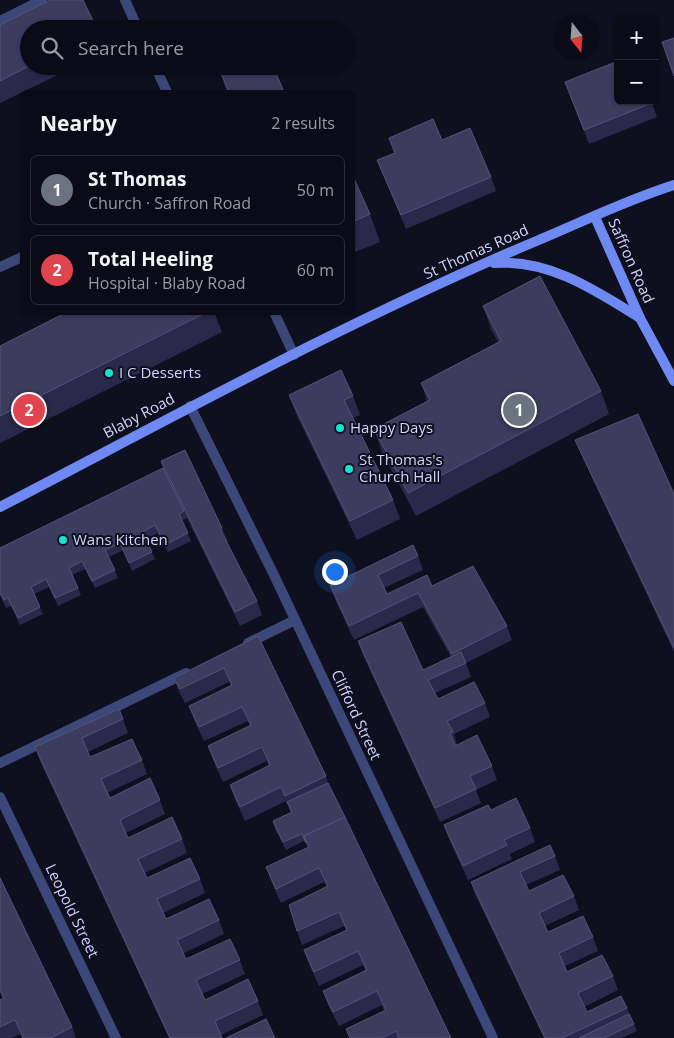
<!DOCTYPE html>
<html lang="en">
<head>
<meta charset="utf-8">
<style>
	body { margin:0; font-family:"Open Sans",sans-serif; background:#131420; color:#f1f3f6 }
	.controls { position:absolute; right:15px; top:15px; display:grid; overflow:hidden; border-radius:8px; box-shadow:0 1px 4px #0004 }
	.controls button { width:45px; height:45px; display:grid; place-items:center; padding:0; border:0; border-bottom:1px solid #2a2b36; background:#0a0b17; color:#f1f3f6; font:25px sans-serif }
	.compass { position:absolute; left:554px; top:15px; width:45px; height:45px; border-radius:50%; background:#0a0b17; box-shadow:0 1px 4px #0004; rotate:163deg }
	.you { position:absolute; left:334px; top:571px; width:18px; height:18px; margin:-12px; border:4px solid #fff; border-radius:50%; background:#1a73e8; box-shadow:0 0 0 8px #1a73e833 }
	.badge { display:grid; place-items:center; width:32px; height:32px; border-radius:50%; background:#13e5cc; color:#fff; font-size:16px; font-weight:700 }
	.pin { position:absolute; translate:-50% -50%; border:2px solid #fff; box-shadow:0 1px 5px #0006 }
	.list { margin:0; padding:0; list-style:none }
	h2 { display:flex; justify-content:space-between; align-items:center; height:65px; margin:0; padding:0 20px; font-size:21px }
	h2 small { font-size:16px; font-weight:400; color:#999ba1 }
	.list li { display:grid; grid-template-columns:32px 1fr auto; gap:15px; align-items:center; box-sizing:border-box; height:70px; margin:0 10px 10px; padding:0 10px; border:1px solid #2a2b36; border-radius:8px }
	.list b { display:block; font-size:19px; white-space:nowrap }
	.list p { margin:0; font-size:16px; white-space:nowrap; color:#999ba1 }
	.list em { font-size:16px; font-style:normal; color:#999ba1 }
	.icon { flex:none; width:28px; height:28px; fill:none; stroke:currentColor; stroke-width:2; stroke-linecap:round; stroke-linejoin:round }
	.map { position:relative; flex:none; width:674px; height:1038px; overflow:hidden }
	.search { position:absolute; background:#0a0b17; box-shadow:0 1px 4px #0004; left:20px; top:20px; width:335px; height:55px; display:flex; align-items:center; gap:12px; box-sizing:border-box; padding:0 18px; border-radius:28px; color:#999ba1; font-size:19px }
	.panel { position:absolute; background:#0a0b17; box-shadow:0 1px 4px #0004; left:20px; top:90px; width:335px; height:225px; border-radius:8px }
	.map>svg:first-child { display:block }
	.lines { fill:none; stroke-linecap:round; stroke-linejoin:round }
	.service { stroke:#3d487a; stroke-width:10 }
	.minor { stroke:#3d487a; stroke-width:10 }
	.tertiary { stroke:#3d487a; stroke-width:10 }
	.secondary { stroke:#6f89f3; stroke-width:10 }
	.wall { fill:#292a4b }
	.building { fill:#3b3c5e; stroke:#525477 }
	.poi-dot { fill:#13e5cc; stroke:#0e0f1f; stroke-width:2 }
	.labels { text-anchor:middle; stroke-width:4; stroke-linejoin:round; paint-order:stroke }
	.street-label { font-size:15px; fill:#d0d5fb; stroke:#0e0f1f }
	.poi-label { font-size:15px; fill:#d0d5fb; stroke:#0e0f1f; text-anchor:start }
</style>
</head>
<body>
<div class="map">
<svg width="674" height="1038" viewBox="0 0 674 1038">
	<rect width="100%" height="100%" fill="#0e0f1f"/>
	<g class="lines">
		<g class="service">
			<path d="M0 267 22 257"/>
			<path d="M248 643 295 620"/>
			<path d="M0 763 186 673"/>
		</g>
		<g class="minor">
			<path d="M0 21 42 0"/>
			<path d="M190 406 274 575 493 1038"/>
			<path d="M0 797 116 1038"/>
		</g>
		<g class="tertiary">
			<path d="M125 0 138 29"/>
			<path d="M155 66 167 92"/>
			<path d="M274 312 294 355"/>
		</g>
		<g class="secondary">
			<path d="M595 217 640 318 674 381"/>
			<path d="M494 263C549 259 595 290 640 318"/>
			<path d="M0 507C177 415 351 319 534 242 580 223 626 200 674 185"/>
		</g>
	</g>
	<g class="wall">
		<path d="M0 25 29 66H76L0 103Z"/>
		<path d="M218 66 284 92H227Z"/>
		<path d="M565 82 651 101 657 117 589 144Z"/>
		<path d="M389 138 442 140 491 177 496 191 406 229 377 160 394 153Z"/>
		<path d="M352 174 370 214 380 242 352 253Z"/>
		<path d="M483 306 601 391 609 414 416 516 382 452 374 429 427 401 421 383 498 342 491 329Z"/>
		<path d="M67 312H214L222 332 0 443V346Z"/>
		<path d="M289 395 353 396 360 415 353 418 393 500 400 519 357 540 296 414Z"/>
		<path d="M575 440 674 494V652L581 454Z"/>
		<path d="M161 461 222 528 228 542H227L257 601 262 615 240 626 187 518 182 521 191 541 168 552 158 533 146 539 155 559 132 571 123 550 109 557 118 578 95 588 85 569 72 575 81 595 58 606 49 587 34 594 43 614 20 625 11 606 6 608 0 595V548L163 468Z"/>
		<path d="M418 556 423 570 384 588 387 594 432 586 507 626 512 640 466 663 471 677 435 693 438 699 485 703 490 717 454 734 457 745 492 766 497 780 476 790 481 803 440 822 363 655 358 641 423 670 451 657 423 607 354 640 335 599 330 585Z"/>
		<path d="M258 636 326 776 328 783 451 1038H350L384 1011 382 1005 339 1026 328 1005 323 991 365 970 363 965 319 986 309 964 304 950 346 930 344 926 302 945 297 931 327 887 324 882 281 903 271 881 266 867 308 847 304 841 286 850 275 829 273 821 291 813 290 810 286 801 245 821 235 799 230 785 269 766 267 761 223 782 213 760 208 746 250 726 248 721 204 741 194 720 189 706 231 686 229 682 185 703 179 692 174 678Z"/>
		<path d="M123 719 128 733 88 752 90 757 142 760 147 774 107 793 110 798 160 800 165 814 126 833 128 838 182 839 187 853 145 873 147 878 200 879 205 893 163 913 166 919 219 920 224 934 184 953 186 959 240 960 245 974 202 994 205 1000 258 1001 263 1015 221 1035 222 1038H169L40 761 35 747Z"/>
		<path d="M491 810 530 828 535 842 510 854 512 859 468 880 449 839 444 825Z"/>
		<path d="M555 856 560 870 526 885 529 891 574 896 579 910 545 926 548 932 593 937 598 951 565 966 567 972 613 976 618 990 584 1007 587 1012 627 1008 637 1031 622 1038H544L476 896 471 882Z"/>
		<path d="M0 878 72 1027 76 1038H22L20 1034 12 1038H0V1000L3 999 0 993Z"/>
	</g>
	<g class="building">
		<path d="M50 0H83L97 29H29V66L0 81V25Z"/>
		<path d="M674 38V76L662 42Z"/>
		<path d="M618 61V101H651L652 103 584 130 565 82Z"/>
		<path d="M218 66H273L284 92H229Z"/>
		<path d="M433 119 442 140 470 128 491 177 401 215 377 160 395 153 389 138Z"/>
		<path d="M352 174 370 214 352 222Z"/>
		<path d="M540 276 601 391 408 493 374 429 430 400 421 383 501 341 483 306Z"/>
		<path d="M67 312H207L0 416V346Z"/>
		<path d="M341 370 353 396 344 400 393 500 350 521 289 395Z"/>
		<path d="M638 414 674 494V648L575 440Z"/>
		<path d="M185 450 222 528 220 529 257 601 235 612 161 461Z"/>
		<path d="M163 468 184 511 179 514 188 533 165 545 155 525 148 529 143 532 152 552 129 563 120 543 112 547 105 550 115 570 92 581 82 561 69 568 78 588 55 598 46 579 31 587 40 607 18 618 8 598 4 600 0 593V548Z"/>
		<path d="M413 545 418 556 378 575 387 594 427 575 432 586 473 566 507 626 452 654 418 593 349 626 330 585Z"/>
		<path d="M401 622 423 670 461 652 466 663 428 680 438 699 474 682 485 703 447 721 453 732 450 733 455 746 477 735 492 766 470 776 476 789 435 808 358 641Z"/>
		<path d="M258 636 326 776 285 796 281 787 240 807 230 785 270 765 262 747 218 768 208 746 251 725 242 707 199 727 189 706 232 685 224 668 180 689 174 678Z"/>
		<path d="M119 709 123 719 82 738 90 757 132 739 137 750 142 760 101 779 110 798 150 778 160 800 120 820 128 838 172 817 182 839 138 859 147 878 190 858 200 879 157 899 166 919 209 899 219 920 177 940 186 959 230 939 240 960 196 980 205 1000 248 979 258 1001 215 1021 222 1038H170L35 747Z"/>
		<path d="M328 783 345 817 304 836 306 843 302 834 283 842 273 821 292 812 287 802Z"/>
		<path d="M516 798 530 828 504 840 507 845 463 866 444 825 488 805 491 810Z"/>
		<path d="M345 817 451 1038H399L396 1031 382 1038H350L346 1029 386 1010 377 991 333 1012 323 991 367 970 358 951 314 972 304 950 347 930 339 912 297 931 289 905 328 886 319 868 276 889 266 867 309 847 304 836Z"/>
		<path d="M550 845 555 856 520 872 529 891 563 875 574 896 539 913 548 932 583 916 593 937 559 953 567 972 602 955 613 976 578 993 587 1012 621 996 627 1008 562 1038H545L471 882Z"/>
		<path d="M0 878 72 1027 51 1038H22L23 1037 15 1020 0 1027V1000L4 998 0 989Z"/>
		<path d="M629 1014 634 1024 604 1038H579Z"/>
		<path d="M266 1019 275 1038H226Z"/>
	</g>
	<g class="poi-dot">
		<circle cx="109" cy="373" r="5"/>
		<circle cx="340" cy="428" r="5"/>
		<circle cx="349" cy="469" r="5"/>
		<circle cx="63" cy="540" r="5"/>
	</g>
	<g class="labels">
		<g class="street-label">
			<text transform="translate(476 252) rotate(-24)" y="5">St Thomas Road</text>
			<text transform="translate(631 261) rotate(66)" y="5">Saffron Road</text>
			<text transform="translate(139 416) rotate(-28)" y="5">Blaby Road</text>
			<text transform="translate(356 715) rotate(65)" y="5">Clifford Street</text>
			<text transform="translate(72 911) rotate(64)" y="5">Leopold Street</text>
		</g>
		<g class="poi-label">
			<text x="119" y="378">I C Desserts</text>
			<text x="350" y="433">Happy Days</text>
			<text x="359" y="465">St Thomas's<tspan x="359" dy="17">Church Hall</tspan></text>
			<text x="73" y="545">Wans Kitchen</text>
		</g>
	</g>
</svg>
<div class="controls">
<button>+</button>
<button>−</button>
</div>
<svg class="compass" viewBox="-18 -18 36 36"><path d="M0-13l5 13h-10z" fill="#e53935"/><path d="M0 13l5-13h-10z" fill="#999ba1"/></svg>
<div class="you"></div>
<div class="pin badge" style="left:519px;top:410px;background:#6b7280">1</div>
<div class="pin badge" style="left:29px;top:410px;background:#e0444e">2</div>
<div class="search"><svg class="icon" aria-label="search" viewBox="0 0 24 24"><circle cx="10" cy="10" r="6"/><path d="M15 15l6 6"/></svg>Search here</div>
<section class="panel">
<h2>Nearby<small>2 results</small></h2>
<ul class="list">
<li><span class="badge" style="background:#6b7280">1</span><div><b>St Thomas</b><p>Church · Saffron Road</p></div><em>50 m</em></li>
<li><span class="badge" style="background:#e0444e">2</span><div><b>Total Heeling</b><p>Hospital · Blaby Road</p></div><em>60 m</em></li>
</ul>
</section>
</div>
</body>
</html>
